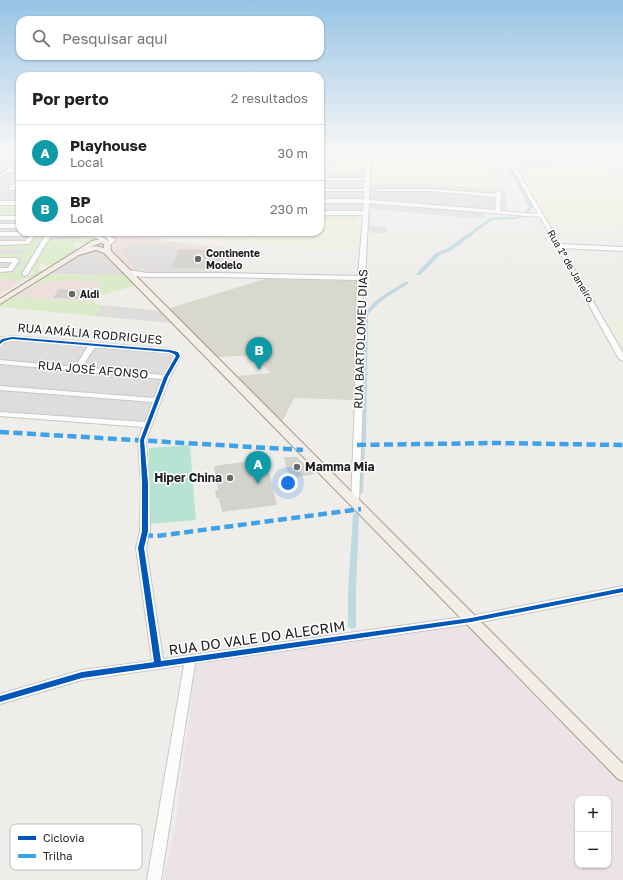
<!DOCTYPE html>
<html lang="pt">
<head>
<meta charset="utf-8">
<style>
	body { margin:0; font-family:"Golos Text",sans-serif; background:#f2f2f2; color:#202124 }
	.controls { position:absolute; right:12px; bottom:12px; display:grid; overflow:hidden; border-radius:8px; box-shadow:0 1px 3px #0004 }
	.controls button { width:36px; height:36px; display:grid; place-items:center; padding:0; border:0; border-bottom:1px solid #e0e0e0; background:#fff; color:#202124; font:20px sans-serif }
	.you { position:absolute; left:288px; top:483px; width:14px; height:14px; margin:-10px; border:3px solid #fff; border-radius:50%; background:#1a73e8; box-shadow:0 0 0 6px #1a73e833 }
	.badge { display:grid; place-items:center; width:26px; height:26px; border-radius:50%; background:#7c3aed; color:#fff; font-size:13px; font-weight:700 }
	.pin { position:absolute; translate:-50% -33px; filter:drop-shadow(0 1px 2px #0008) }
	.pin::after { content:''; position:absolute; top:21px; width:14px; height:12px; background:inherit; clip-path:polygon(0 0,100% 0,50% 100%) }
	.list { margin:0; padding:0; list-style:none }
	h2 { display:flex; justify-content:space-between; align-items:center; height:52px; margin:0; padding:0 16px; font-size:17px }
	h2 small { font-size:13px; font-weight:400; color:#757577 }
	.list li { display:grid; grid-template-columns:26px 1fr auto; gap:12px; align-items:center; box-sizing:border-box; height:56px; padding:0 16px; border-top:1px solid #e0e0e0 }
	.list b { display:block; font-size:15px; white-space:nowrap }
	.list p { margin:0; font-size:13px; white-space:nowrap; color:#757577 }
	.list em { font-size:13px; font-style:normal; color:#757577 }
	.icon { flex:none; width:22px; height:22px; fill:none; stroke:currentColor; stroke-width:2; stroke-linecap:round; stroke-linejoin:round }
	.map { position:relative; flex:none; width:623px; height:880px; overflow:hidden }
	.search { position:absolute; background:#fff; box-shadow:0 1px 3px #0004; left:16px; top:16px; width:308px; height:44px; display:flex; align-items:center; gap:10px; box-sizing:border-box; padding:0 14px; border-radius:12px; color:#757577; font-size:15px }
	.panel { position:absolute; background:#fff; box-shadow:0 1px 3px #0004; left:16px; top:72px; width:308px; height:164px; border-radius:12px }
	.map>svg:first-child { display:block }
	.residential { fill:#dedddb }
	.commercial { fill:#ecdfdc }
	.industrial { fill:#ece3e8; fill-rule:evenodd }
	.construction { fill:#d8d8cc }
	.farmland { fill:#edeede }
	.grass { fill:#dbebca }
	.park { fill:#daf4da }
	.pitch { fill:#b7e4d2 }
	.parking { fill:#dfdedd }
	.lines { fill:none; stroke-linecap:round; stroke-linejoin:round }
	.canal { fill:#bfd9e1; fill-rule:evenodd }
	.building { fill:#d4d2cf }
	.minor-casing { stroke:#c8c7c6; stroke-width:2 }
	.major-casing { stroke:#a59c86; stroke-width:2 }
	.minor { fill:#fdfcfc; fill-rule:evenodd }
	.major { fill:#f2ede7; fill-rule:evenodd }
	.quiet { stroke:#3ea2ea; stroke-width:4.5; stroke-dasharray:9 4.5; stroke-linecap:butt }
	.cycleway-casing { stroke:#fff; stroke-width:3 }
	.cycleway { fill:#0057b8; fill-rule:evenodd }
	.poi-dot { fill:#696867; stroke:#fff; stroke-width:1.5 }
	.labels { text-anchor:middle; stroke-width:3; stroke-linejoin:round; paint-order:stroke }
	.far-poi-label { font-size:10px; font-weight:bold; fill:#212121; stroke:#fff; text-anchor:start }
	.far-street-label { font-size:10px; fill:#212121; stroke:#fff }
	.street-label { font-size:12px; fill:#212121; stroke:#fff }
	.poi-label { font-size:12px; font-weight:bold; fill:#212121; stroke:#fff; text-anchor:start }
	.near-street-label { font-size:14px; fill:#212121; stroke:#fff }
	.key { fill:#fff; stroke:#bcbcbc; stroke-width:1 }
	.key-label { font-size:11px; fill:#212121 }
</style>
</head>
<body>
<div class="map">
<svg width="623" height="880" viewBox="0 0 623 880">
	<rect width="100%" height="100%" fill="#efedea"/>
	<g class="residential">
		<path d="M0 152H20V232H97L98 237 110 250 132 272 126 275 38 274 89 243V238L48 241 27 277H0Z"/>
		<path d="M320 152H372V157L393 158 390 164 372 183 429 184 507 190 506 214 486 213 485 219 370 209V225L387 227V233L362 232 363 212H320Z"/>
		<path d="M413 152H547L545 164 414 156Z"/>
		<path d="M103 305 160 311 171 323 94 316Z"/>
		<path d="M0 336H6L180 351 149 428 0 416Z"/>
	</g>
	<g class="commercial">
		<path d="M97 232H111L108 234 145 239 246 250 226 276 132 272 110 250 98 237Z"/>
		<path d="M0 279H19L23 280 0 295Z"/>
		<path d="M38 279 103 281 93 297 94 302 12 297Z"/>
	</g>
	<g class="industrial">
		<path d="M111 232H167L159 241 108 234Z"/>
		<path d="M467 623 623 784V880H163L175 828 196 663ZM578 799H608V865H578Z"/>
	</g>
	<path class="construction" d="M265 279 358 281 355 400 294 398 282 422 237 376 271 373 252 355 217 357 167 309Z"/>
	<g class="farmland">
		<path d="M372 152H413L414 156 487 162 488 188 427 183H372L371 163 390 164 393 158 372 157Z"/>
		<path d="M519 165 549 168 558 167 623 176V186L524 173Z"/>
		<path d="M524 174 623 187V199L533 187Z"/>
		<path d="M531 194 623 200V228L550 224Z"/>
		<path d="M320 220H357L354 250H304V247L301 246 255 244 258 233 320 232Z"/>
		<path d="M179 233H256L253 244Z"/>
		<path d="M605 319 623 320V351Z"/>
	</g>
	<g class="grass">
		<path d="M0 204 20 205V216H0Z"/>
		<path d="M320 214H360L357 220H320Z"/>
		<path d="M38 232H46L27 263 20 262 21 258H0V254H25L27 249 0 248V244H30Z"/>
		<path d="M90 238 89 243H74L73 247 79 249 52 266 41 264 38 270 43 271C26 283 19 279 0 279V272H12L20 265H26L20 275 29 276 34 274 35 272 31 270 48 241Z"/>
		<path d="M45 275H126L138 285 93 297 102 281 68 280 38 284V281Z"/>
		<path d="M12 297 94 302 95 304 103 305 94 316 0 307V304Z"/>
	</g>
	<path class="park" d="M335 161 366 162 365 172H320V167L335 168Z"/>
	<path class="pitch" d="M190 445 196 520 149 524V448Z"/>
	<path class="parking" d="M127 244H160L179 249 172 268 219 269 218 273 137 271 123 253Z"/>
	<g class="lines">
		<g class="canal">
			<path d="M548 152H552L547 166 518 164 516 163 518 162 545 164Z"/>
			<path d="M509 166 512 167 533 207 528 213 525 212 529 207 508 167Z"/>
			<path d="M523 215 525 216 516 219 492 220 452 250 440 255 420 275H418L416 274 436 253 448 248 490 218 499 217H516Z"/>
			<path d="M405 282H409V283L381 301 368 314 366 441 363 443 361 442 360 441 364 314C374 299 390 291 405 282Z"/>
			<path d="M362 447 365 449 363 492 360 494 357 492 359 449Z"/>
			<path d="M354 513H358L359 515 356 591V626L355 628 352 629 349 628 348 626V591L353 515Z"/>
		</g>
	</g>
	<g class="building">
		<path d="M179 249 224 250 219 269 172 268Z"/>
		<path d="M59 289 68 290 90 291 86 299 53 298Z"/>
		<path d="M284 457H297L315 474 289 478Z"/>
		<path d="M266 459 277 505 222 512 219 498H216L215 491 218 490 214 466Z"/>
	</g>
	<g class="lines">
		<g class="minor-casing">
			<g id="minor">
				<path d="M320 152H324V160L320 159Z"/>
				<path d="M351 152H371L369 200 495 210 496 197 431 191H377L375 190 377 189H431L496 194 497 191H499L501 192 500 211 538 214 503 152H507L560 244 623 247V251L562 248 623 353V361L619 359 540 217 369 203 365 275 363 278V400L359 502 358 504H352L351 502 355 400 357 280 221 277H147L135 276 125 272 128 270 147 273H221L358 276 363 215H320V211H363L364 203H320V199H364V191H320V189H364L365 180H320V178H365L367 154Z"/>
				<path d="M443 152H447L448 154 452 156H472L474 157 472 158H451L444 156Z"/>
				<path d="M20 169V171L9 173 7 172Z"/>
				<path d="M18 178H20V182L15 188H20V190H9V188Z"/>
				<rect x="0" y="201" width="20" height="4"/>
				<rect x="0" y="216" width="20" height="4"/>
				<rect x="0" y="224" width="20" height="4"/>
				<path d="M0 232H33L36 234 29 244 0 245V241H25L29 236H0Z"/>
				<path d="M47 232H53L28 274 25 276 23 275 22 274Z"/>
				<path d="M105 232H111L109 235 115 240 110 245H106L91 234 96 233 108 241 109 240 103 235Z"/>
				<path d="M0 258H16L19 260 12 271 0 272V268H8L12 262H0Z"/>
				<path d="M12 336 170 349 178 352 181 356 170 377 146 440 149 483 150 531 146 548 163 659 471 616 623 586V594L471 624 195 663 161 880H147L184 665 82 680 0 704V694L82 670 152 661 136 548 140 531 141 483 138 440 143 427 0 416V412L145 422 153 402 0 390V386L154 398 162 379 0 364V360L75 367 88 346 12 340 5 342 0 345 1 339ZM95 347 169 353 175 356 164 375 82 367Z"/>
			</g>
		</g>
		<g class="major-casing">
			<g id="major">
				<path d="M16 152H20V154L12 164 14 170 0 178V174L8 169 6 164Z"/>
				<path d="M101 239 110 242 111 251 623 764V781L618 779 104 253 96 250 79 255 0 304V299L92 241ZM101 243 104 244V248L96 246 90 247Z"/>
			</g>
		</g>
		<use href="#minor" class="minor"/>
		<use href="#major" class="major"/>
		<g class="quiet">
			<path d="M0 432 303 450"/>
			<path d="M357 445 496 443 623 445"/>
			<path d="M144 535 157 536 361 509"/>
		</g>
		<g class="cycleway-casing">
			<path id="cycleway" d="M12 337 170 350 178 352 180 356 168 377 144 440 148 483V531L144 548 161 661 471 618 623 588V592L471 622 82 678 0 702V696L82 672 154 662 138 548 142 531V483L140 440 164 377 176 356 174 354 169 352 12 339 4 341 0 344V341L2 339Z"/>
		</g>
		<use href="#cycleway" class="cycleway"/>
	</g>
	<linearGradient id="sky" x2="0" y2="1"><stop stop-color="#97c3e5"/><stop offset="0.55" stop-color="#f8f7f6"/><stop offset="1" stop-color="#f8f7f6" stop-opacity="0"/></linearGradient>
	<rect width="623" height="275" fill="url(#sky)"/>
	<g class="poi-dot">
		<circle cx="198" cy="259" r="4"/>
		<circle cx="72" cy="294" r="4"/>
		<circle cx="297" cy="467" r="4"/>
		<circle cx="230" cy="478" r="4"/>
	</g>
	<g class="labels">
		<g class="far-poi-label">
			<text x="206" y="257">Continente<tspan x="206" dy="12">Modelo</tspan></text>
			<text x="80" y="298">Aldi</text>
		</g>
		<g class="far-street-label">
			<text transform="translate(571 266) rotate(60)" y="4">Rua 1º de Janeiro</text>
		</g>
		<g class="street-label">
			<text transform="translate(90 334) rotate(5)" y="4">RUA AMÁLIA RODRIGUES</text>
			<text transform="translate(361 339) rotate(-88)" y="4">RUA BARTOLOMEU DIAS</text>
			<text transform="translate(93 370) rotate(5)" y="4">RUA JOSÉ AFONSO</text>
		</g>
		<g class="poi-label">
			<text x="305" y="471">Mamma Mia</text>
			<text x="222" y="482" text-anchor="end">Hiper China</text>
		</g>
		<g class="near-street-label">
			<text transform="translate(257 638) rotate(-8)" y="5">RUA DO VALE DO ALECRIM</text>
		</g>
	</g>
	<rect x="10" y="824" width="132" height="46" rx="6" class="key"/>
	<rect x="18" y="836" width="18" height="4" fill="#0057b8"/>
	<rect x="18" y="854" width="18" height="4" fill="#3ea2ea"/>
	<g class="key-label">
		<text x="43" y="842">Ciclovia</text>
		<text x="43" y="860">Trilha</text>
	</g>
</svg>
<div class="controls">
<button>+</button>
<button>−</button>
</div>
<div class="you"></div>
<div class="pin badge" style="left:258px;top:484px;background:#0f9aa8">A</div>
<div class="pin badge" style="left:259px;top:370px;background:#0f9aa8">B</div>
<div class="search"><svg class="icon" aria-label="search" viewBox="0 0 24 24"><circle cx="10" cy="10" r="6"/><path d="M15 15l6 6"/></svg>Pesquisar aqui</div>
<section class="panel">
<h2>Por perto<small>2 resultados</small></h2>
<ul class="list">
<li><span class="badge" style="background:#0f9aa8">A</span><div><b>Playhouse</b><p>Local</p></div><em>30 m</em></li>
<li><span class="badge" style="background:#0f9aa8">B</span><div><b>BP</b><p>Local</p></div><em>230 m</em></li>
</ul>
</section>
</div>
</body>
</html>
